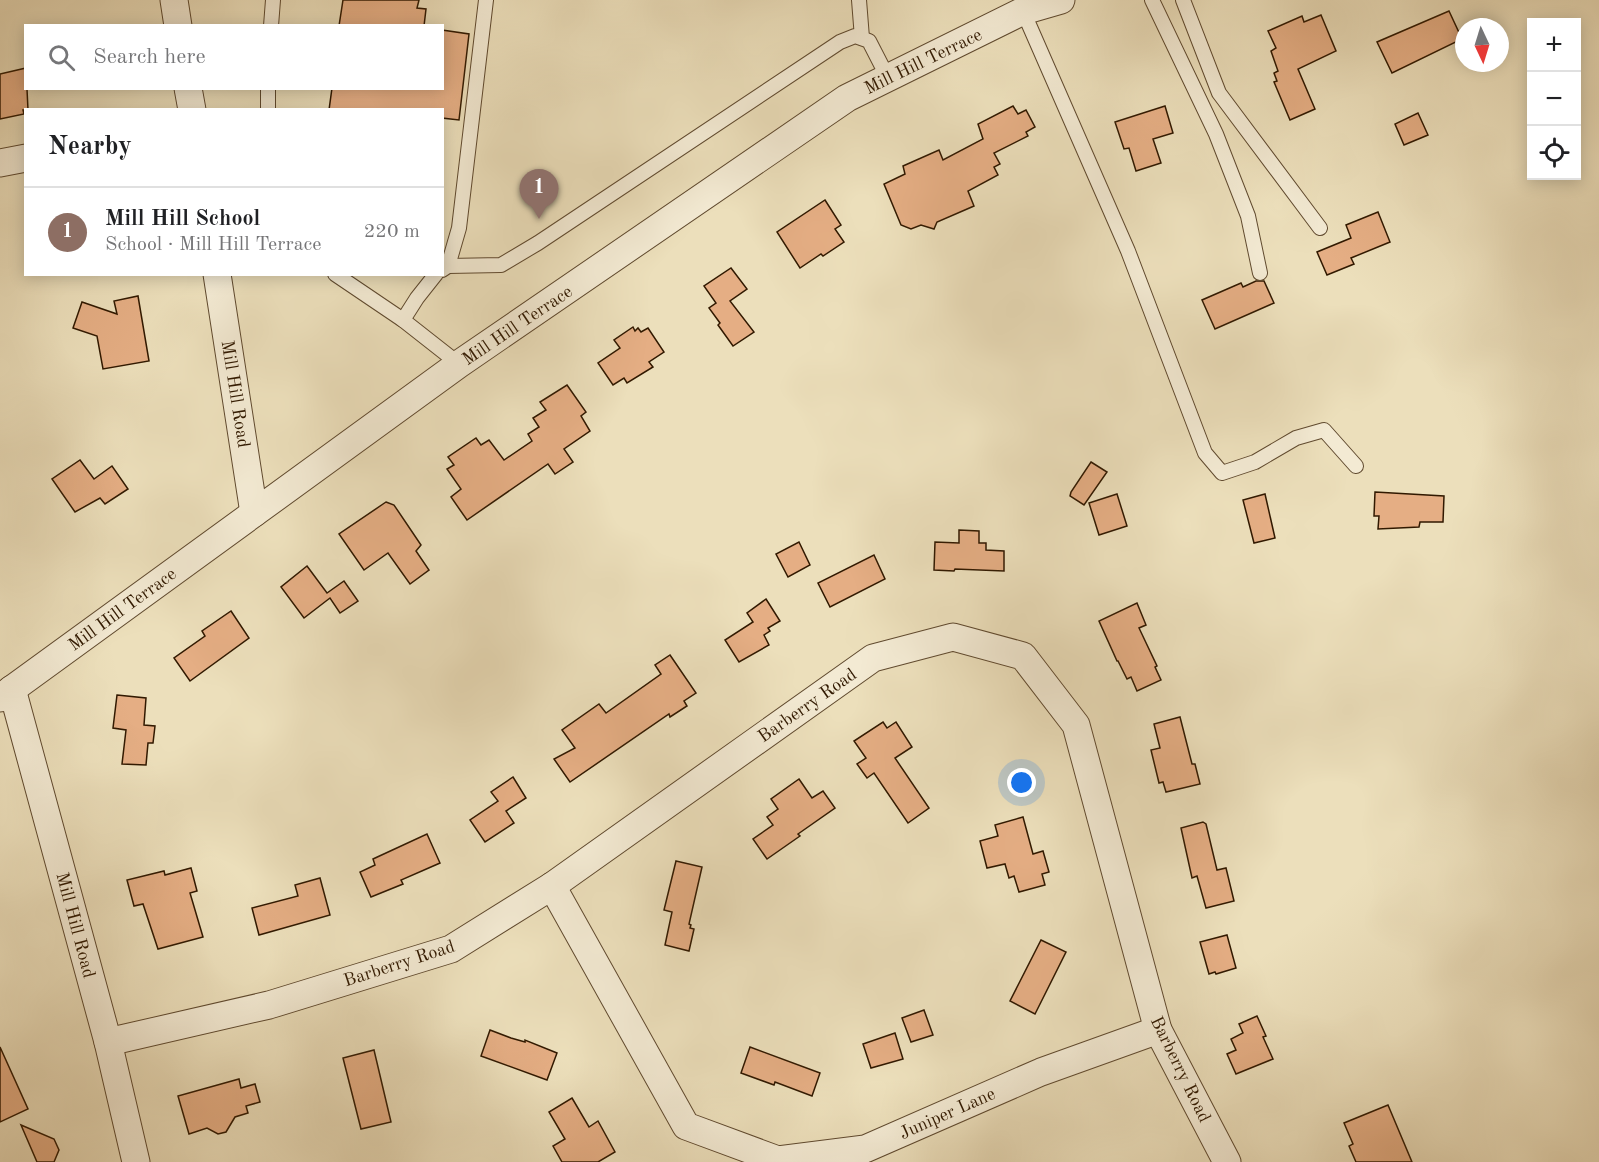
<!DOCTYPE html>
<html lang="en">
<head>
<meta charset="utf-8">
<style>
	body { margin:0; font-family:"Old Standard TT",serif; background:#f2f2f2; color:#202124 }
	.controls { position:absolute; right:18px; top:18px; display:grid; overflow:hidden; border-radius:0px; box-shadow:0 3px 15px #0003 }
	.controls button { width:54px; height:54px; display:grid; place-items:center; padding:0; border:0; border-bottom:2px solid #e0e0e0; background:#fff; color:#202124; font:30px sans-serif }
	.compass { position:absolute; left:1455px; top:18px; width:54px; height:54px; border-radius:50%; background:#fff; box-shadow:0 3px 15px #0003; rotate:176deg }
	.you { position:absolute; left:1022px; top:783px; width:21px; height:21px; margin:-15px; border:4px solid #fff; border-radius:50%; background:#1a73e8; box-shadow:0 0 0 9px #1a73e833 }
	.badge { display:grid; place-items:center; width:39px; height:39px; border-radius:50%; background:#0f766e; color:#fff; font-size:20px; font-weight:700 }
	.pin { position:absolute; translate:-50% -50px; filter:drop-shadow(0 2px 3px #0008) }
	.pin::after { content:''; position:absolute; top:32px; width:21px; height:18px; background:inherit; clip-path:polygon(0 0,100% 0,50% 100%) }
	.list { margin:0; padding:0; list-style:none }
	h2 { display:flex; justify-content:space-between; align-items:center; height:78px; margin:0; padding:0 24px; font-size:26px }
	h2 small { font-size:20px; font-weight:400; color:#757577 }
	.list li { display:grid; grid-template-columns:39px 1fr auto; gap:18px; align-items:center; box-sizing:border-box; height:90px; padding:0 24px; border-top:2px solid #e0e0e0 }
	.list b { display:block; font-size:22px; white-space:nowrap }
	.list p { margin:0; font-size:20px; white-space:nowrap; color:#757577 }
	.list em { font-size:20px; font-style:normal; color:#757577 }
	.icon { flex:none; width:33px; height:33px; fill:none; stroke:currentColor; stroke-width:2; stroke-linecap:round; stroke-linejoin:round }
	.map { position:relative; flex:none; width:1599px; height:1162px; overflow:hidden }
	.search { position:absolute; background:#fff; box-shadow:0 3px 15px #0003; left:24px; top:24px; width:420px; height:66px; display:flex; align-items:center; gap:15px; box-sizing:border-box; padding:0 21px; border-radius:0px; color:#757577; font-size:22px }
	.panel { position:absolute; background:#fff; box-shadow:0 3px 15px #0003; left:24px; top:108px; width:420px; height:168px; border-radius:0px }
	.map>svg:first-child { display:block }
	.building { fill:#e5ae84; stroke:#311900; stroke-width:1.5 }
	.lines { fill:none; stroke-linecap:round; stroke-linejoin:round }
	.lane-casing { stroke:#604a2f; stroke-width:16 }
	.street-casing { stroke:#604a2f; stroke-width:29 }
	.lane { stroke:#f3ead3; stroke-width:14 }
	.street { stroke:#f3ead3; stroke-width:27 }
	.labels { text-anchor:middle; stroke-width:4.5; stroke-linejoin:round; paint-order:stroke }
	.street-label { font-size:18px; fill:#311900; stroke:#f3ead3 }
</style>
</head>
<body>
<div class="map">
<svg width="1599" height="1162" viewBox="0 0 1599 1162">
	<rect width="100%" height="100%" fill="#ecdfbb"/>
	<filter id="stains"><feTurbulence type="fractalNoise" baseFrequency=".00333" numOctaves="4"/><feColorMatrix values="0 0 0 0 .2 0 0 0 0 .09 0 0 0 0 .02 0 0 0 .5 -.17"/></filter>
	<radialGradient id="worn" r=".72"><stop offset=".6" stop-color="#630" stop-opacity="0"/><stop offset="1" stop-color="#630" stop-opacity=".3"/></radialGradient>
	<g class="building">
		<path d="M343 0H419L417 8 426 9 424 26H339Z"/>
		<path d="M1449 11 1462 39 1392 73 1377 42Z"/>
		<path d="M1321 15 1336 51 1298 69 1315 109 1290 120 1274 82 1277 81 1274 73 1278 71 1271 51 1276 48 1268 31 1302 16 1304 22Z"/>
		<path d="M442 30 469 34 459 120 442 118V110H329L332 88H442Z"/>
		<path d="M26 68 28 110H23L24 114 0 119V74Z"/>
		<path d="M1013 106 1018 114 1026 110 1035 127 1026 132 1028 136 994 153 1000 164 994 167 998 175 968 191 974 206 937 222 934 229 921 225 911 229 901 225 884 184 905 174 903 166 939 150 943 160 983 139 978 124Z"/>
		<path d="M1165 106 1173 133 1153 139 1161 163 1136 171 1129 148 1124 149 1115 122Z"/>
		<path d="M1418 113 1428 135 1404 145 1395 124Z"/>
		<path d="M825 200 841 225 835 229 844 242 823 256 821 254 800 268 777 232Z"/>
		<path d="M1378 212 1390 242 1351 258 1354 264 1327 275 1317 252 1351 238 1346 225Z"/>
		<path d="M731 268 747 289 730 301 754 332 733 346 718 325 720 323 709 308 716 303 704 286Z"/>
		<path d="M1256 281H1264L1274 303 1215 329 1202 300 1241 283 1243 287Z"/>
		<path d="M138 296 149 361 103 369 97 336 73 328 82 302 117 314 114 301Z"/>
		<path d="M633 327 635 331 638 328 641 332 648 328 664 352 649 362 653 367 627 383 624 378 613 385 598 363 620 348 614 340Z"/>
		<path d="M567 385 586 412 581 416 590 431 564 449 573 462 555 474 548 464 467 520 451 497 461 489 447 469 454 465 448 457 476 438 481 445 489 440 504 460 532 441 528 434 539 427 533 418 546 410 540 402Z"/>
		<path d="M80 460 94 479 112 466 128 489 105 504 100 498 75 512 52 479Z"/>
		<path d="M1091 462 1107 472 1084 505 1070 496 1071 492Z"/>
		<path d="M1375 492 1444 496 1443 522H1420L1419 527 1378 529 1379 516H1374Z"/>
		<path d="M1117 494 1127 526 1099 535 1089 503Z"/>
		<path d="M1265 494 1275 538 1254 543 1243 500Z"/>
		<path d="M386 502 394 505 421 545 416 551 429 570 410 584 388 553 364 570 339 534Z"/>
		<path d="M959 530 979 531V543H986V550L1004 551V571L955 569 954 571 934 570 935 542 959 543Z"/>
		<path d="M799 542 810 565 788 577 776 554Z"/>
		<path d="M874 555 885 579 830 607 818 583Z"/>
		<path d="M307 566 327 593 344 581 358 601 340 613 330 598 304 618 281 587Z"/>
		<path d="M766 599 780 621 768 628 770 631 764 635 769 645 739 662 725 640 753 622 747 613Z"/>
		<path d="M1137 603 1146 625 1139 628 1157 666 1155 667 1161 680 1137 691 1131 677 1127 679 1118 661H1117L1099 621Z"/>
		<path d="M231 611 249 638 190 681 174 658 205 636 202 631Z"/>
		<path d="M670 655 696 693 684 701 687 706 670 717 669 714 570 782 554 759 575 748 562 730 599 704 606 713 661 674 655 665Z"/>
		<path d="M117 695 146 698 144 725 155 726 153 743H148L146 765 122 764 126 730 113 728Z"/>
		<path d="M1180 717 1192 764H1195L1200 784 1166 792 1163 782 1159 783 1151 750 1160 748 1154 724Z"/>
		<path d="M883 722 887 728 896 722 912 747 895 758 929 808 908 823 874 773 867 778 857 764 866 758 854 741Z"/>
		<path d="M513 777 526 798 506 811 514 823 485 842 470 820 498 801 491 792Z"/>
		<path d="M799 779 812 798 823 791 835 808 798 834 800 836 767 859 753 839 773 825 767 817 778 809 771 799Z"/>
		<path d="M1023 817 1033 854 1043 851 1049 872 1042 874 1045 885 1019 892 1014 876 1009 878 1005 864 987 868 980 841 998 836 995 825Z"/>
		<path d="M1203 822 1206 824 1217 870 1226 868 1234 901 1206 908 1197 876 1192 878 1181 828Z"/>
		<path d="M427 834 440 863 401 880 403 884 371 897 360 872 375 865 373 859Z"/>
		<path d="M676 861 702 867 689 924 691 925 690 928 694 929 689 951 665 945 672 912 664 910Z"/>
		<path d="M191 868 197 891 190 893 203 937 158 949 143 904 134 906 127 880 164 871 165 875Z"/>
		<path d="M320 878 330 915 259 935 252 908 298 896 295 885Z"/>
		<path d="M1227 935 1236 968 1216 974 1215 972 1209 974 1200 942Z"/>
		<path d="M1041 940 1066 952 1035 1014 1010 1001Z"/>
		<path d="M924 1010 933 1035 911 1042 902 1018Z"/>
		<path d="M1257 1016 1266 1036 1263 1037 1273 1059 1236 1074 1227 1054 1236 1050 1231 1039 1243 1033 1239 1024Z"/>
		<path d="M490 1030 511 1038 525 1042V1040L557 1053 547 1080 481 1056Z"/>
		<path d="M895 1033 903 1059 871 1068 863 1044Z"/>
		<path d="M0 1047 28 1109 0 1122Z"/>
		<path d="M750 1047 820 1073 812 1096 775 1082 774 1085 741 1073Z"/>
		<path d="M374 1050 391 1122 361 1129 343 1058Z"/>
		<path d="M239 1079 241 1088 255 1084 260 1102 246 1106 248 1113 235 1117 226 1132 218 1134 207 1128 189 1134 178 1096Z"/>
		<path d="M572 1098 589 1127 598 1121 615 1152 598 1162H562L553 1146 565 1139 549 1112Z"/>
		<path d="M1388 1105 1412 1162H1356L1349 1146 1353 1144 1344 1123Z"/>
		<path d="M21 1125 54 1139 59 1150 54 1162H37Z"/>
	</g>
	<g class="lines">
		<g class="lane-casing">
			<g id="lane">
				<path d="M859 0 862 38"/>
				<path d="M1152 0 1216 134 1248 216 1260 273"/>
				<path d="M1183 0 1219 93 1320 228"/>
				<path d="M1023 11 1128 251 1205 453 1222 473 1255 462 1296 438 1324 430 1356 466"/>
				<path d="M271 26 273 0"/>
				<path d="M268 110V88"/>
				<path d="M448 266 459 228 486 0"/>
				<path d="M442 270 448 266 501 265 538 243 840 42 855 36 869 41 888 78"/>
				<path d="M335 274 403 320 459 364"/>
				<path d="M403 320 417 298 436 274"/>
			</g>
		</g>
		<g class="street-casing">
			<g id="street">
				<path d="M174 0 178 26"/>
				<path d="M188 88 192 110"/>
				<path d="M0 163 26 158"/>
				<path d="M217 274 254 513"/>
				<path d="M12 689 108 1042 136 1162"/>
				<path d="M0 698 459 364 847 98 1023 11 1061 0"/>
				<path d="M552 886 686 1126 778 1160 865 1149 1041 1072 1158 1030"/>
				<path d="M108 1042 269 1005 451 949 552 886 873 658 953 637 1023 656 1076 725 1158 1030 1227 1162"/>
			</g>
		</g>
		<use href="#lane" class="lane"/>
		<use href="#street" class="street"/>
	</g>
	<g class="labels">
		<g class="street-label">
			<text transform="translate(923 61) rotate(-26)" y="6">Mill Hill Terrace</text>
			<text transform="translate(517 325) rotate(-34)" y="6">Mill Hill Terrace</text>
			<text transform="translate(236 394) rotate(81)" y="6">Mill Hill Road</text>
			<text transform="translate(122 609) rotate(-36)" y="6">Mill Hill Terrace</text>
			<text transform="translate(807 705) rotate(-35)" y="6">Barberry Road</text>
			<text transform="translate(76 925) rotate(75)" y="6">Mill Hill Road</text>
			<text transform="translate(399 963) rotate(-18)" y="6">Barberry Road</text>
			<text transform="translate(1181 1069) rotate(64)" y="6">Barberry Road</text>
			<text transform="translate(947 1113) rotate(-24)" y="6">Juniper Lane</text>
		</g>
	</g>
	<rect width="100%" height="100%" filter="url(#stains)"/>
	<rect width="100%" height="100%" fill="url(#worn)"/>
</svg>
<div class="controls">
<button>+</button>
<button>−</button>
<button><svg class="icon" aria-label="locate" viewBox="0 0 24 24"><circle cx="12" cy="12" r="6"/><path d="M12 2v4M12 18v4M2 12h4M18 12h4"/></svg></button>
</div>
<svg class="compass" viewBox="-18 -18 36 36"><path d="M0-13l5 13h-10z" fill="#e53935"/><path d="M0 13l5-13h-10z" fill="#757577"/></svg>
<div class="you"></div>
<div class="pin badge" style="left:539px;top:219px;background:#8d6e63">1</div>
<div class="search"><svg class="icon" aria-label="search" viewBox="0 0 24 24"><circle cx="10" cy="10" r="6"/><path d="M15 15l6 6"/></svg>Search here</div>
<section class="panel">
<h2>Nearby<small></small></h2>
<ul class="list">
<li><span class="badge" style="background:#8d6e63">1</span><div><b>Mill Hill School</b><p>School · Mill Hill Terrace</p></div><em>220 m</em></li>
</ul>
</section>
</div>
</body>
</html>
